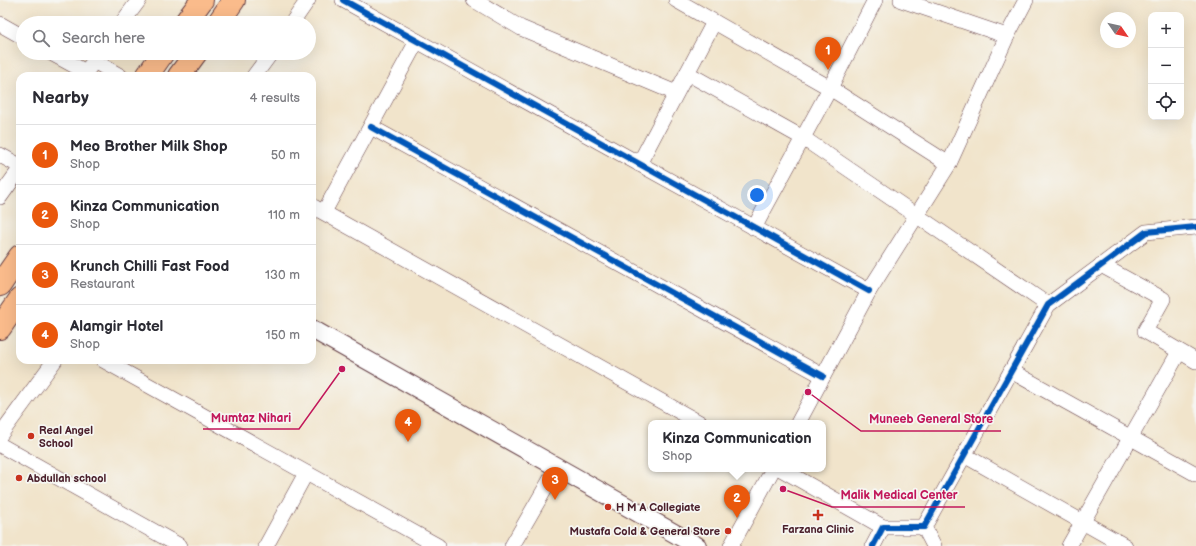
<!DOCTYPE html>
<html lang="en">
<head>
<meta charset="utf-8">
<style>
	body { margin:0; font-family:"Balsamiq Sans",sans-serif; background:#f2f2f3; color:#2b2b33 }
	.controls { position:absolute; right:12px; top:12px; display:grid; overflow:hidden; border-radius:8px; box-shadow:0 4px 16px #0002 }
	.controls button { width:36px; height:36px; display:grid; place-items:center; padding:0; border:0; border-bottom:1px solid #e1e1e2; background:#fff; color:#2b2b33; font:20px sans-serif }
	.compass { position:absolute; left:1100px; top:12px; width:36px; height:36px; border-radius:50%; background:#fff; box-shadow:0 4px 16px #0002; rotate:124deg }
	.you { position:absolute; left:757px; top:195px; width:14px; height:14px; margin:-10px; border:3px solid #fff; border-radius:50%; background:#1a73e8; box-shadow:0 0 0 6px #1a73e833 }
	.badge { display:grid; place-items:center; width:26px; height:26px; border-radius:50%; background:#ea580c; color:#fff; font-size:13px; font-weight:700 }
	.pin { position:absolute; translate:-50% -33px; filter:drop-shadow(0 1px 2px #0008) }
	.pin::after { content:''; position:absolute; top:21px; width:14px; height:12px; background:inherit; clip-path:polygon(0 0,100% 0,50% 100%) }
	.popup { position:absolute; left:648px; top:420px; width:178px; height:52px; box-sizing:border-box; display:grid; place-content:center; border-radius:8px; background:#fff; filter:drop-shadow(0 1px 3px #0005); font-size:13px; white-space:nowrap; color:#7c7c81 }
	.popup b { font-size:15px; color:#2b2b33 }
	.popup::after { content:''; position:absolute; left:50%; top:100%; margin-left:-8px; border:8px solid transparent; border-top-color:#fff }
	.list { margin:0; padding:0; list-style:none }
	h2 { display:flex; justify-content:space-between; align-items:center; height:52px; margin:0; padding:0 16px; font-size:17px }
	h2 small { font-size:13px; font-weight:400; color:#7c7c81 }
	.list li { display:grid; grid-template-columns:26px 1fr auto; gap:12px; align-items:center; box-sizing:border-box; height:60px; padding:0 16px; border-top:1px solid #e1e1e2 }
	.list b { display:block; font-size:15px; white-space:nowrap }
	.list p { margin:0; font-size:13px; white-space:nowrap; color:#7c7c81 }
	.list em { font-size:13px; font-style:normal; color:#7c7c81 }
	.icon { flex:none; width:22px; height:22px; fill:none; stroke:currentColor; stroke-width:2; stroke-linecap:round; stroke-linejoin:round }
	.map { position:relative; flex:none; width:1196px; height:546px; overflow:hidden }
	.search { position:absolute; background:#fff; box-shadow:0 4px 16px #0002; left:16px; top:16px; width:300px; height:44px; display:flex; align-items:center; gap:10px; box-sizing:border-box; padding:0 14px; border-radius:22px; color:#7c7c81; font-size:15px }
	.panel { position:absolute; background:#fff; box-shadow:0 4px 16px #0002; left:16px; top:72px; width:300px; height:292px; border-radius:12px }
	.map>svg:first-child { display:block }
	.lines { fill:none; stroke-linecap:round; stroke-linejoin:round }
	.minor-casing { stroke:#633d43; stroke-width:16 }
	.tertiary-casing { stroke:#633d43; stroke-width:20 }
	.trunk-casing { stroke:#633d43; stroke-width:24 }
	.minor { stroke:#fff; stroke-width:15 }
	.tertiary { stroke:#fff; stroke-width:18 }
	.trunk { stroke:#fabb8b; stroke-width:22 }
	.cycleway-casing { stroke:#f6f6f2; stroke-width:8 }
	.cycleway { stroke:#0057b8; stroke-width:6 }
	.poi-dot { fill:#c8321e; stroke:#f6f6f2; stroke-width:1.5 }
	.labels { text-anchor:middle; stroke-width:3.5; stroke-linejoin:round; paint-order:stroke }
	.poi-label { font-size:11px; font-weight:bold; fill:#4a1f2b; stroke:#f6f6f2; text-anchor:start }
	.leader { fill:none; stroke:#c2185b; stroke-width:1.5 }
	.callout-dot { fill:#c2185b; stroke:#f6f6f2; stroke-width:1.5 }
	.callout-label { font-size:12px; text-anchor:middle; font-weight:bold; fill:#c2185b; stroke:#f6f6f2; stroke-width:3.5; stroke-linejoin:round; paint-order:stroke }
</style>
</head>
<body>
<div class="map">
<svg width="1196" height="546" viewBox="0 0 1196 546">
	<rect width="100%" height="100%" fill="#f6f6f2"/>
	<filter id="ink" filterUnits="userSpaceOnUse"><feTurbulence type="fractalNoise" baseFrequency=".025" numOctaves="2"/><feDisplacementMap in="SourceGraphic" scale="8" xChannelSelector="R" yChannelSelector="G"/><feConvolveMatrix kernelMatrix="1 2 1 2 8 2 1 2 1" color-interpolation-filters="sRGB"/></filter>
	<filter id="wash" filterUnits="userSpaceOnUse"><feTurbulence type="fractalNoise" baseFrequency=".012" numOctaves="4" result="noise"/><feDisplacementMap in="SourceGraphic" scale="16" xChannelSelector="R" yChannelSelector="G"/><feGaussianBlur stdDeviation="0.9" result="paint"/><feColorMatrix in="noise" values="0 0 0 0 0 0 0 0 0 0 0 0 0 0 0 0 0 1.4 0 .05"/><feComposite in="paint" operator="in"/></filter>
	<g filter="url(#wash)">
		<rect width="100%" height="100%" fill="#f1e4cb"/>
	</g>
	<g filter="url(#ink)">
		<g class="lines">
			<g class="minor-casing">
				<g id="minor">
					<path d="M343 0 869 291"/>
					<path d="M474 0 521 28 676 93"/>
					<path d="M676 0 830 88 949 164"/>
					<path d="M901 0 1007 36"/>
					<path d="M122 23 139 0"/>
					<path d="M292 23 308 0"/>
					<path d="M0 24 23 37"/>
					<path d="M51 53 86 72"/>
					<path d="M687 73 803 138 1048 305"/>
					<path d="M83 76 94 61 120 76"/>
					<path d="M254 76 271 53"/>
					<path d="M371 127 823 376"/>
					<path d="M0 155 20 166"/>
					<path d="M639 164 714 22"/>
					<path d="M0 197 20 169"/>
					<path d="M312 206 700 423"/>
					<path d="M324 212 417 41"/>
					<path d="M754 228 830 88 875 0"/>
					<path d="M1101 265 1163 299 1145 331 1196 361"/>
					<path d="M103 360 438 546"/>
					<path d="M1011 371 1196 474"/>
					<path d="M798 423 869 291 949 164 1007 36 1026 0"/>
					<path d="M0 435 55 360"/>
					<path d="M0 445 180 546"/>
					<path d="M964 455 1125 546"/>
					<path d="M781 469 883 527"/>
					<path d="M924 527 934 546"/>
					<path d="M266 546 306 473"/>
					<path d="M512 546 557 468"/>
					<path d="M731 546 773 469"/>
					<path d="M873 546 883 527H924L1048 305 1146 232 1196 227"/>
					<path d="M1069 546 1179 352"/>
				</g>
			</g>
			<g class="tertiary-casing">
				<path id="tertiary" d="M312 329 697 546"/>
			</g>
			<g class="trunk-casing">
				<g id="trunk">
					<path d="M185 23 202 0"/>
					<path d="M218 23 234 0"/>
					<path d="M147 76 163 53"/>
					<path d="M179 76 196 53"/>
					<path d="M0 285 20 256"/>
					<path d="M0 328 20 299"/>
				</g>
			</g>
			<use href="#minor" class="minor"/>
			<use href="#tertiary" class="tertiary"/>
			<use href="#trunk" class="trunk"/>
			<g class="cycleway-casing">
				<g id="cycleway">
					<path d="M343 0 869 291"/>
					<path d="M371 127 823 376"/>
					<path d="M873 546 883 527H924L1048 305 1146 232 1196 227"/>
				</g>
			</g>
			<use href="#cycleway" class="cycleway"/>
		</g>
	</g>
	<g class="poi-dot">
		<circle cx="31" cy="436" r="4"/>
		<circle cx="19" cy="478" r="4"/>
		<circle cx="608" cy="507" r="4"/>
		<path d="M816 509h4v4h4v4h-4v4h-4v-4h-4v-4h4z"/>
		<circle cx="728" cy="531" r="4"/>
	</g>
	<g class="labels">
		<g class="poi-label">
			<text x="39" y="434">Real Angel<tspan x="39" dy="13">School</tspan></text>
			<text x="27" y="482">Abdullah school</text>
			<text x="616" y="511">H M A Collegiate</text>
			<text x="818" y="533" text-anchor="middle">Farzana Clinic</text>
			<text x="720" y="535" text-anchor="end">Mustafa Cold &amp; General Store</text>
		</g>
	</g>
	<path class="leader" d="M342 369L299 429H203M808 392L861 431H1001M783 489L832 507H965"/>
	<g class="callout-dot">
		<circle cx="342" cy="369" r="4"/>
		<circle cx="808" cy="392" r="4"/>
		<circle cx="783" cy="489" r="4"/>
	</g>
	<g class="callout-label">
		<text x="251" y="422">Mumtaz Nihari</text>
		<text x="931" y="423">Muneeb General Store</text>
		<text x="899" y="499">Malik Medical Center</text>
	</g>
</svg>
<div class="controls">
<button>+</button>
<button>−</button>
<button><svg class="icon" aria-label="locate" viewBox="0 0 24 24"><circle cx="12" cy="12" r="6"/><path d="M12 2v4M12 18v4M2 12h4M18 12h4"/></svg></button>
</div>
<svg class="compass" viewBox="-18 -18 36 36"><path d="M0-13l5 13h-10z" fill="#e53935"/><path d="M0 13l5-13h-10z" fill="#7c7c81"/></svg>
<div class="you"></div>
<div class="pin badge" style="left:828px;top:70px">1</div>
<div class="pin badge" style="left:737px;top:518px">2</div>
<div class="popup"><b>Kinza Communication</b>Shop</div>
<div class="pin badge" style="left:555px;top:500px">3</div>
<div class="pin badge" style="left:408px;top:442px">4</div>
<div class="search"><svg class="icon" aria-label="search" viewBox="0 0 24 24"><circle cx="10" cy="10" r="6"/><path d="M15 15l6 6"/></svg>Search here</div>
<section class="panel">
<h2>Nearby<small>4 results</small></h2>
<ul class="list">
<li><span class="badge">1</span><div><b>Meo Brother Milk Shop</b><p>Shop</p></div><em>50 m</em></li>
<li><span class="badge">2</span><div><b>Kinza Communication</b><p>Shop</p></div><em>110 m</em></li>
<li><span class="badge">3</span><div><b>Krunch Chilli Fast Food</b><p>Restaurant</p></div><em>130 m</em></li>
<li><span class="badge">4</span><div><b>Alamgir Hotel</b><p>Shop</p></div><em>150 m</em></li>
</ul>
</section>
</div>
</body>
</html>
